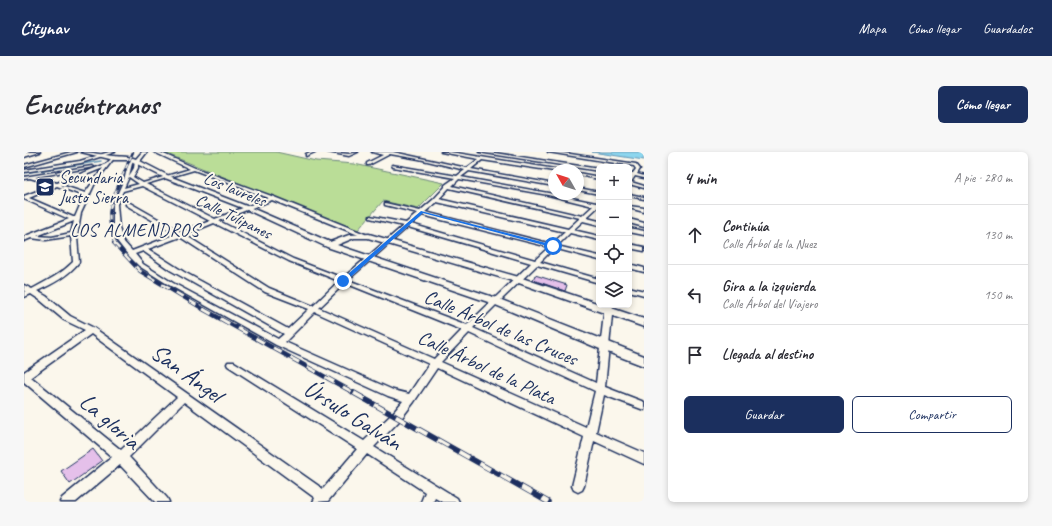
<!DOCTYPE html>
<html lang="es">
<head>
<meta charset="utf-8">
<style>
	body { margin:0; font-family:Caveat,sans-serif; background:#f7f7f7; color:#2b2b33 }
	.controls { position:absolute; right:12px; top:12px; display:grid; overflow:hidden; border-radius:6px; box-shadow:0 2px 6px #0003 }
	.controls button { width:36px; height:36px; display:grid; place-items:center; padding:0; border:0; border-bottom:1px solid #e1e1e2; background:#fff; color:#2b2b33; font:20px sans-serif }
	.compass { position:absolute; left:524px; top:12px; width:36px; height:36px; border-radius:50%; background:#fff; box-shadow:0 2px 6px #0003; rotate:309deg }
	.stop { position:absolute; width:12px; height:12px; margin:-9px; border:3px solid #1a73e8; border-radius:50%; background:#fff }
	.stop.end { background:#1a73e8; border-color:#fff; box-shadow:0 1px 4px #0008 }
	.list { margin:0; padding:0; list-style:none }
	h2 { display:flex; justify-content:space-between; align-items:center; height:52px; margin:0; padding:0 16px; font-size:17px }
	h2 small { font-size:13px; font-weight:400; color:#7c7c81 }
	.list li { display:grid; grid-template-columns:26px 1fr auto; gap:12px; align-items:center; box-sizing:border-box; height:60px; padding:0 16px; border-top:1px solid #e1e1e2 }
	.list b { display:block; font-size:15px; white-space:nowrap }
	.list p { margin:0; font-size:13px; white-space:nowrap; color:#7c7c81 }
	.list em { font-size:13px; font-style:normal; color:#7c7c81 }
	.actions { display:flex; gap:8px; padding:12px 16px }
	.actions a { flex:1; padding:9px 0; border:1px solid #1b2f5e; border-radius:6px; text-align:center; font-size:14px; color:#1b2f5e }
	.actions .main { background:#1b2f5e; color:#fff }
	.icon { flex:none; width:22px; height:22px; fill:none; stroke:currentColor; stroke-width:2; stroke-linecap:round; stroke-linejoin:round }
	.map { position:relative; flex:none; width:620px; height:350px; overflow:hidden; border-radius:6px }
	header { display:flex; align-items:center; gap:24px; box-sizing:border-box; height:56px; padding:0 20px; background:#1b2f5e; color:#fff }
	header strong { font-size:19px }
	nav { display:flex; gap:22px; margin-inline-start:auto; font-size:14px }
	.intro { display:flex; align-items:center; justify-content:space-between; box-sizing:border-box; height:96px; padding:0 24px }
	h1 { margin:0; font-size:28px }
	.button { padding:10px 18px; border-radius:6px; background:#1b2f5e; color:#fff; font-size:14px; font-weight:700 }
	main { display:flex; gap:24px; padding:0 24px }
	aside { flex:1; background:#fff; border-radius:6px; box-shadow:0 2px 6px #0003 }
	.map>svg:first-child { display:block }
	.green { fill:#badd97; stroke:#6a867a }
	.water { fill:#8dd6ee; stroke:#5f93b4 }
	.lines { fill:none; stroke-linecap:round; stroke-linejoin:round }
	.stream { stroke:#5f93b4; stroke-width:1.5 }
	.building { fill:#e5c0ea; stroke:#1b2f5e }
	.street-casing { stroke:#1b2f5e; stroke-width:3 }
	.secondary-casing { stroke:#1b2f5e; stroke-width:3 }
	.street { fill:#fbf7ec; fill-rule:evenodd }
	.secondary { fill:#fbf7ec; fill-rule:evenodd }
	.rail-far4-casing { stroke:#1b2f5e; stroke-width:2.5 }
	.rail-far3-casing { stroke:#1b2f5e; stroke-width:3 }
	.rail-far2-casing { stroke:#1b2f5e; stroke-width:4 }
	.rail-far1-casing { stroke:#1b2f5e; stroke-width:4.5 }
	.rail-casing { stroke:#1b2f5e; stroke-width:5.5 }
	.rail-far4 { stroke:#fbf7ec; stroke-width:1.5; stroke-dasharray:4.5; stroke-linecap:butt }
	.rail-far3 { stroke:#fbf7ec; stroke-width:2; stroke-dasharray:6; stroke-linecap:butt }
	.rail-far2 { stroke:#fbf7ec; stroke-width:2.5; stroke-dasharray:8; stroke-linecap:butt }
	.rail-far1 { stroke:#fbf7ec; stroke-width:3; stroke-dasharray:10; stroke-linecap:butt }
	.rail { stroke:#fbf7ec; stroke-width:4; stroke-dasharray:12; stroke-linecap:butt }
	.route { fill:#1a73e8 }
	.labels { text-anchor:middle; stroke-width:4; stroke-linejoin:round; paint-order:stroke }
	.far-poi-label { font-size:17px; fill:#1b2f5e; stroke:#fbf7ec; text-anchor:start }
	.far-street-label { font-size:17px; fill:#1b2f5e; stroke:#fbf7ec }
	.far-neighbourhood-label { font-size:18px; letter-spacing:1px; fill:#1b2f5e; stroke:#fbf7ec }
	.street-label { font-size:20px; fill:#1b2f5e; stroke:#fbf7ec }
	.near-street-label { font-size:24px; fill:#1b2f5e; stroke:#fbf7ec }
</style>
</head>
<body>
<header>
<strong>Citynav</strong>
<nav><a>Mapa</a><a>Cómo llegar</a><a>Guardados</a></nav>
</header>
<div class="intro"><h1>Encuéntranos</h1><a class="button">Cómo llegar</a></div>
<main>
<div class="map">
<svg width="620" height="350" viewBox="0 0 620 350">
	<rect width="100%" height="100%" fill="#fbf7ec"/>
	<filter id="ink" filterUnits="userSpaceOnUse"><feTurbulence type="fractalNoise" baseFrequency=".025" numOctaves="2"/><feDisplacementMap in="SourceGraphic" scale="8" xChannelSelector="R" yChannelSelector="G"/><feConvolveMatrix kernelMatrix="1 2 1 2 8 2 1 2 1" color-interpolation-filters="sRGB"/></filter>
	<g filter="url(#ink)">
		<path class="green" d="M138 0H252L292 9 330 12 420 31 394 57 359 49 333 79Z"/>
		<path class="water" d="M568 0H620V8Z"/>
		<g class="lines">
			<path class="stream" d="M0 21 77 9"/>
		</g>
		<g class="building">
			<path d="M511 123 543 133 541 139 509 128Z"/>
			<path d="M69 297 78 309 46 332 37 319Z"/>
		</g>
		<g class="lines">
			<g class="street-casing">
				<g id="street">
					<path d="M47 0H53L0 15V13Z"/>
					<path d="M85 0H91L57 11 0 20V18L56 9Z"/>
					<path d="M130 0H135L171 16 250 45 341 82V84H337L248 48 195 69 269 107 319 126 379 74 346 66V64L382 71 394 61 361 53V51L396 59 410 47 421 35V33L431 26 369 15 368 13 433 24 441 18 395 7 366 2 345 13H343V11L359 3 348 0H369L443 16 455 7 417 0H426L531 17 530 19 458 8 447 17 530 32V34L445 19 437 25 524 41 572 51 575 50V54L563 65V66L575 69V73L559 69 549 78 575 84V88L546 81 533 94 575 104V108L530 96 516 110 575 127V131L513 113 474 151 449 176 572 231 581 153H589L581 235 620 250V258L580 243 572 280 620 301V312L570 289 560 334 558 338 554 340 550 338 548 334 560 285 413 216 390 250 376 268 350 295 433 346 435 350H418L411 346 409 350H397L401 340 343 302 304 349 289 350 291 346 160 250 105 305 143 346 145 350H131L96 313 52 350H36L38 346 88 305 0 230V220L61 178 40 168 16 148 7 142 0 145V140L2 139 0 138V133L8 137C23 129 37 122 49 110L47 84 22 88 7 86 0 89V85L4 83 45 67 0 47V44L29 33 6 26 0 27V25L68 14 70 15 11 25 33 31 82 12 89 5H91L71 31 57 61 53 85 55 110C44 124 29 132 13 139L22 144 46 164 70 176 299 337 333 297 204 214 203 212 204 210H210L340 289 368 262 379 249 364 244 252 193 145 133 115 114 104 103 93 89 89 76V52L101 25 105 7 107 6 109 7 105 24 110 16 111 9 114 8V16L109 25 119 31 166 17ZM79 16 61 41 37 33ZM170 18 244 46 191 67 122 32ZM105 25 115 32 100 36ZM435 27 524 43 569 54 558 64 428 34ZM33 34 60 44 51 65H49L5 46ZM118 34 186 69 157 80 106 51H102V53L152 82 108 99 99 89 95 76 93 52 99 39ZM425 36 556 66 544 77 415 47ZM413 50 541 80 528 92 401 60ZM398 63 525 95 511 108 387 72ZM50 69 47 81 28 85 13 84ZM190 71 265 109 315 129 289 154 245 136 161 83ZM384 75 507 111 443 173 324 128ZM156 85 241 140 285 157 264 177 160 120 124 97ZM119 99 146 118 260 182 254 187 149 131 119 112 111 102ZM321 131 438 178 410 207 295 156ZM291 160 405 212 385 242 369 238 261 190ZM445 181 571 239 562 275 417 210ZM67 182 153 245 97 298 7 225Z"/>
					<path d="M286 0H291L282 4V2Z"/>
					<path d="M304 0 325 2 334 0 325 4Z"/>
					<path d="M455 0H464L575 17V19Z"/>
					<path d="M524 0H533L612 12 616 17 613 22 620 24V26L611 24 607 30 620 34V36L605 32V27L607 24 605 23V21H609L612 17 610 14Z"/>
					<path d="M554 21 575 25V27L554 23Z"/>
					<path d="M554 36 575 40V42L554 38Z"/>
					<path d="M605 42 620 45V47L605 44Z"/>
					<path d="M605 54 620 56V60L605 56Z"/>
					<path d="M605 67 620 71V75L605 71Z"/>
					<path d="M605 76 620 79V83L605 80Z"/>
					<path d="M605 92 620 95V99L605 96Z"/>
					<path d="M605 112 620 116V120L605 116Z"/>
					<path d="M605 135 620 139V143L605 139Z"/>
				</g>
			</g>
			<g class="secondary-casing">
				<g id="secondary">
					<path d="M7 0H16L0 5V1Z"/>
					<path d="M57 0C68 0 78 3 89 4 97 5 104 4 112 7L118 0H123L116 9 145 24 225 55 306 90 325 83 345 82 498 126 620 167V175L492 130 344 86H330L313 93 475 147 620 204V214L576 197 467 151 303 95 221 57 141 26 105 8H90Z"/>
				</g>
			</g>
			<use href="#street" class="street"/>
			<use href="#secondary" class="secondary"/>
			<g class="rail-far4-casing">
				<path id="rail-far4" d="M91 41 109 0"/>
			</g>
			<g class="rail-far3-casing">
				<path id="rail-far3" d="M91 92C85 69 82 62 92 40"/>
			</g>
			<g class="rail-far2-casing">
				<path id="rail-far2" d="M90 91 116 119 181 158"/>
			</g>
			<g class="rail-far1-casing">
				<path id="rail-far1" d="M179 157 332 242"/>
			</g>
			<g class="rail-casing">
				<path id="rail" d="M330 241 524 350"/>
			</g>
			<use href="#rail-far4" class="rail-far4"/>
			<use href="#rail-far3" class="rail-far3"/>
			<use href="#rail-far2" class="rail-far2"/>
			<use href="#rail-far1" class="rail-far1"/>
			<use href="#rail" class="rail"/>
		</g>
	</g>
	<path class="route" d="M397 59 530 93 531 94 527 95 399 61 321 130H317V128Z"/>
	<defs>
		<g id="school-square" transform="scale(1)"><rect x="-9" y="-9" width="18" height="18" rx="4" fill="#1b2f5e" stroke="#fbf7ec"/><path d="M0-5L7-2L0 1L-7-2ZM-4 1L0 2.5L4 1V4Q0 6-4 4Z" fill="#fff"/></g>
	</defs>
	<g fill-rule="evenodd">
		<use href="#school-square" x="21" y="35"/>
	</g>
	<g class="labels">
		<g class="far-poi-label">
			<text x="35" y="31">Secundaria<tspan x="35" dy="20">Justo Sierra</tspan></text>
		</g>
		<g class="far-street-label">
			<text transform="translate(211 37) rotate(22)" y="6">Los laureles</text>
			<text transform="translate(210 64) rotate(26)" y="6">Calle Tulipanes</text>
		</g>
		<g class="far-neighbourhood-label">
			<text x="111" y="84">LOS ALMENDROS</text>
		</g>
		<g class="street-label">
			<text transform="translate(477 175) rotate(23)" y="7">Calle Árbol de las Cruces</text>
			<text transform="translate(463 215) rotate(25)" y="7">Calle Árbol de la Plata</text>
		</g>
		<g class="near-street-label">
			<text transform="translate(163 221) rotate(36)" y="8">San Ángel</text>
			<text transform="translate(329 263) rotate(32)" y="8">Úrsulo Galván</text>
			<text transform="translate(86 269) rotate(41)" y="8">La gloria</text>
		</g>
	</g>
</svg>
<div class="controls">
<button>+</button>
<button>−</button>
<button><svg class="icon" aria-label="locate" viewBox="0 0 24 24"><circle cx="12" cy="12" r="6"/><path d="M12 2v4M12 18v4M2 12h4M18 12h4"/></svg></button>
<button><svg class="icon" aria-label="layers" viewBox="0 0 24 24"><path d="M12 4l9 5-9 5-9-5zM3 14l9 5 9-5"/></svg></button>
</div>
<svg class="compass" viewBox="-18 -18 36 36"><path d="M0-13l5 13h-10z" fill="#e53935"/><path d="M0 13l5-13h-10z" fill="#7c7c81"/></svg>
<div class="stop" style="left:529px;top:94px"></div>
<div class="stop end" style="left:319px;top:129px"></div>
</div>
<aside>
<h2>4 min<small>A pie · 280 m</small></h2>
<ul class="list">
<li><svg class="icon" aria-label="ahead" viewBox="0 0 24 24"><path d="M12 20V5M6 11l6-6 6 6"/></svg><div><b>Continúa</b><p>Calle Árbol de la Nuez</p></div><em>130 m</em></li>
<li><svg class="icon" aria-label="left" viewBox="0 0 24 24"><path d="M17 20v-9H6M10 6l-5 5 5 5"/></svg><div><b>Gira a la izquierda</b><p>Calle Árbol del Viajero</p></div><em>150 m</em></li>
<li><svg class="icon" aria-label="arrive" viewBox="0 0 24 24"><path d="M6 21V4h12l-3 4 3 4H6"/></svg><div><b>Llegada al destino</b></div></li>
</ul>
<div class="actions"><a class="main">Guardar</a><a>Compartir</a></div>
</aside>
</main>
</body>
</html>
